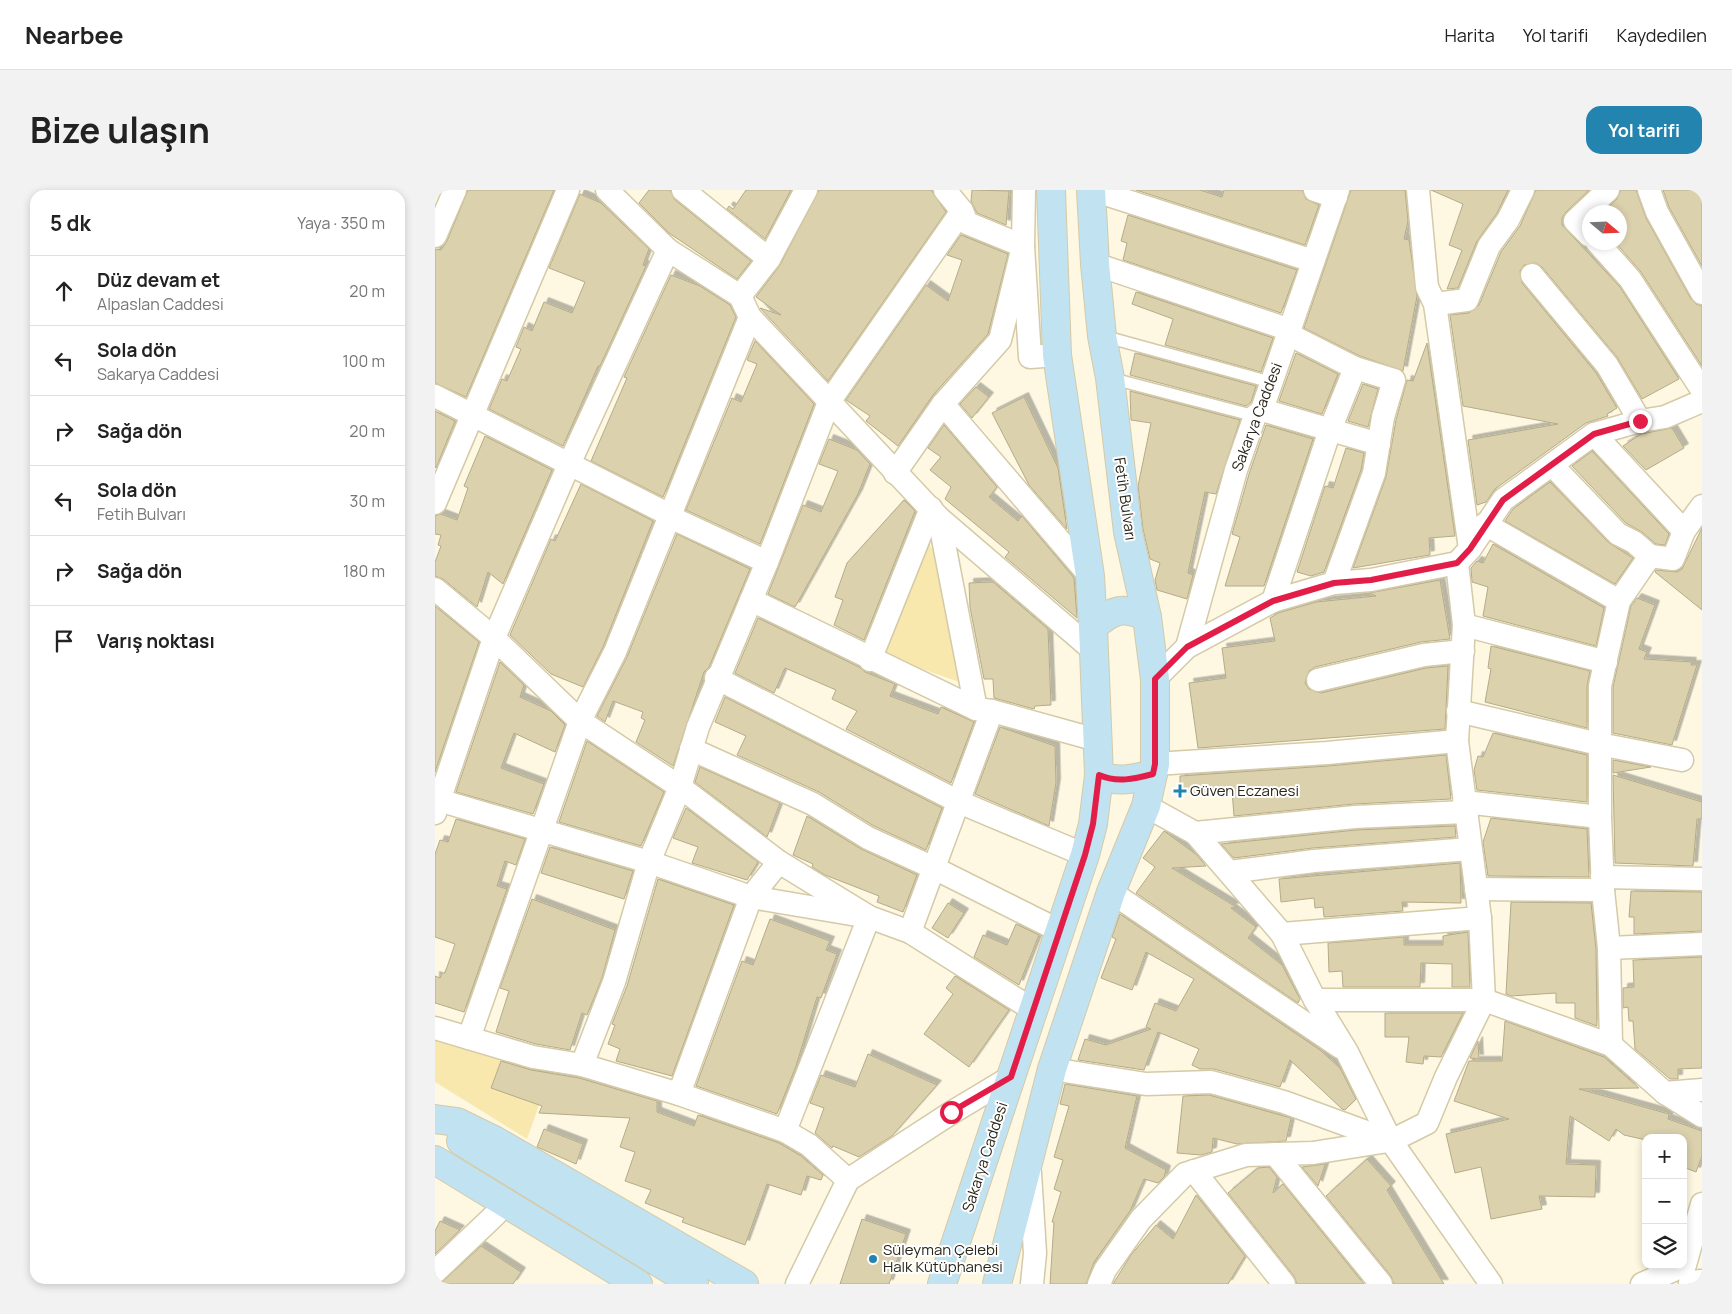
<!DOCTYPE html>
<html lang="tr">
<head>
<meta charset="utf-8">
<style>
	body { margin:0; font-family:Manrope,sans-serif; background:#f2f2f2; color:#222 }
	.controls { position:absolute; right:15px; bottom:15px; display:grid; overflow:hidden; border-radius:10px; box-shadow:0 2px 8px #0003 }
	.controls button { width:45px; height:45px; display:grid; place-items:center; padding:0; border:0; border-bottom:1px solid #e0e0e0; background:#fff; color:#222; font:25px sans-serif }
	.compass { position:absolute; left:1147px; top:15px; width:45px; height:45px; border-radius:50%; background:#fff; box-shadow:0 2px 8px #0003; rotate:109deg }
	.stop { position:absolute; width:15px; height:15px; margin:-11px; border:4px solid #e11d48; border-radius:50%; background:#fff }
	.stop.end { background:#e11d48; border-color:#fff; box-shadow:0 1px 5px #0008 }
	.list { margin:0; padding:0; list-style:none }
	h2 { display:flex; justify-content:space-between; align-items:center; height:65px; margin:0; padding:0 20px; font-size:21px }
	h2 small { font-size:16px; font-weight:400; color:#767676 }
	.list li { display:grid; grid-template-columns:32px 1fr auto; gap:15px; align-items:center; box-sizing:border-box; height:70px; padding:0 20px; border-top:1px solid #e0e0e0 }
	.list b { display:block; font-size:19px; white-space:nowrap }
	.list p { margin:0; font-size:16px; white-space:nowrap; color:#767676 }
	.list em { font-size:16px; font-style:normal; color:#767676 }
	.icon { flex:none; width:28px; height:28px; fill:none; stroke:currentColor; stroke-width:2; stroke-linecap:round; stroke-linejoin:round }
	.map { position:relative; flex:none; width:1267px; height:1094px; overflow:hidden; border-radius:15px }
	header { display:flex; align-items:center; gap:30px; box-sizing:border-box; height:70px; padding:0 25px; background:#fff; border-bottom:1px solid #e0e0e0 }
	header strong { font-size:24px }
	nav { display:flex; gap:28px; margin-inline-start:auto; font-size:18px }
	.intro { display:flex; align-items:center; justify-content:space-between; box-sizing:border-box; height:120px; padding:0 30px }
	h1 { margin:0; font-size:35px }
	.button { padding:12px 22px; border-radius:15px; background:#2284af; color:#fff; font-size:18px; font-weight:700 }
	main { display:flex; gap:30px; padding:0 30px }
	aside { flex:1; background:#fff; border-radius:15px; box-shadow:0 2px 8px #0003 }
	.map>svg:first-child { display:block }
	.green { fill:#f9e8ae }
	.building { fill:#dbd1ad; stroke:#b5ab89; filter:url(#shadow) }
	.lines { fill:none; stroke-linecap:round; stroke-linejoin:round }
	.lane-casing { stroke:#d4caa7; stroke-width:14 }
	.street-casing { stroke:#d4caa7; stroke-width:25 }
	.secondary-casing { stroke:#d4caa7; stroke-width:30 }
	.lane { stroke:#fff; stroke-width:11 }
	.street { stroke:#fff; stroke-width:22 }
	.secondary { stroke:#c1e2f1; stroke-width:28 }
	.route { stroke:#e11d48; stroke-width:6 }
	.poi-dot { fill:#2284af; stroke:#fff; stroke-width:2 }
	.labels { text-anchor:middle; stroke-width:4; stroke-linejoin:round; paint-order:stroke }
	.street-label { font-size:15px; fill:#292518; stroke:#fff }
	.poi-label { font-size:15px; fill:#292518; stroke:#fff; text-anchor:start }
</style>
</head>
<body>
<header>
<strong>Nearbee</strong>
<nav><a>Harita</a><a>Yol tarifi</a><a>Kaydedilen</a></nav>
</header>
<div class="intro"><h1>Bize ulaşın</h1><a class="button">Yol tarifi</a></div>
<main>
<aside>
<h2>5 dk<small>Yaya · 350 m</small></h2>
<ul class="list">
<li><svg class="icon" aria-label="ahead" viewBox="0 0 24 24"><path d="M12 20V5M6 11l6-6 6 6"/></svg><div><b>Düz devam et</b><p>Alpaslan Caddesi</p></div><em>20 m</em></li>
<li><svg class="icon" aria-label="left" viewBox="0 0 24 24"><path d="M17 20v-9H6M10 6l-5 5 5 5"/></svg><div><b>Sola dön</b><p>Sakarya Caddesi</p></div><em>100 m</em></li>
<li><svg class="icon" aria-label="right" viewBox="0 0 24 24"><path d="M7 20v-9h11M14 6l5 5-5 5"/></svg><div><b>Sağa dön</b></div><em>20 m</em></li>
<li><svg class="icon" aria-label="left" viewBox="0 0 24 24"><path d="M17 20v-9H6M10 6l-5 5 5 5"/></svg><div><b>Sola dön</b><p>Fetih Bulvarı</p></div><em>30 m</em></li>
<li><svg class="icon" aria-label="right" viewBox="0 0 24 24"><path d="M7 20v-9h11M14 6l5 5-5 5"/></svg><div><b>Sağa dön</b></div><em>180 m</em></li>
<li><svg class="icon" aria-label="arrive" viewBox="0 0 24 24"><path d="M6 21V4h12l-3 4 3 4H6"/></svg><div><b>Varış noktası</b></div></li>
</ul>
</aside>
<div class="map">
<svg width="1267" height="1094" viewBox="0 0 1267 1094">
	<defs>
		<filter id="shadow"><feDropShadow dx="4.5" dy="-4.5" stdDeviation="0" flood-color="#0004"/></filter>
	</defs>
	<rect width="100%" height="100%" fill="#fef8e2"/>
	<g class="green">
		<path d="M489 344 509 381 527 493 450 466Z"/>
		<path d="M0 849 116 882 92 949 0 892Z"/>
	</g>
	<g class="building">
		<path d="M33 0H119L31 207 0 193V59L6 60 12 51Z"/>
		<path d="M214 0H235L240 10 316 71 302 89 234 43 204 13Z"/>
		<path d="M311 0H356L330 49 292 19 294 16 298 19Z"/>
		<path d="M384 0H496L511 22 393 191 325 118 346 125 321 107 345 75Z"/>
		<path d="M537 0 574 1 571 35 542 23 536 11Z"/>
		<path d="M701 0H765L787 7 789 0H867L871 9 884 15 870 55Z"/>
		<path d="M916 0H970L973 31 969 49 974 50 982 106 968 181 925 166 869 138Z"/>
		<path d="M996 0H1073L1062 23 1042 51 1023 98 1012 99 1027 60 1014 55 1028 14Z"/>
		<path d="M1101 0H1154L1131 22 1127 28V35L1185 97 1244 189 1207 209 1182 167 1107 77 1101 73 1089 75 1085 81 1087 93 1161 183 1182 218 1172 224 1173 226 1151 233 1060 299 1051 312 1042 315 1033 250 1123 234 1028 216 1015 125 1034 123 1044 115 1066 62 1085 36Z"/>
		<path d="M1186 0H1201L1211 28 1256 109 1261 114 1267 116V176L1206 82 1180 52H1184V22H1168L1182 9Z"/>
		<path d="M1228 0H1267V76L1234 17Z"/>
		<path d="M145 4 166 13 214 59 208 75 211 76 165 176H163L128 256 54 219 67 189 72 191 86 159 81 157 89 137 97 141 109 112 137 123 150 92 114 78Z"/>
		<path d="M693 25 862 80 846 123 688 70 692 53 686 51Z"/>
		<path d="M526 45 573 64 553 144 498 205 463 256 431 231 435 226 411 210 491 95 513 111 527 70 512 65Z"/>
		<path d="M236 85 265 96 295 115 301 127 228 307 156 271 192 188 189 187Z"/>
		<path d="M701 102 838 148 826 182 730 155 738 129 697 114Z"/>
		<path d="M320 151 379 214 325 354 251 320 297 208 306 212 322 174 312 170Z"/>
		<path d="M992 153 1020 346 994 348 995 365 918 378 951 287 961 230 972 190 978 191Z"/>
		<path d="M700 163 821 196 816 212 811 216 695 185Z"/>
		<path d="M861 163 903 184 887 224 844 211Z"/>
		<path d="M928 194 943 199 933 237 913 231Z"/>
		<path d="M541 197 554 207 537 228 525 214Z"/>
		<path d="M695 201 805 230 781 304 770 302 753 383 758 385 752 409 722 400 720 390 725 373 715 369 708 339 703 296 716 233 696 230Z"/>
		<path d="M589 207 623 278 632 339 594 295 557 223Z"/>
		<path d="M0 221 20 231 1 278 0 277Z"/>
		<path d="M509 235 562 297 554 307 583 331 587 326 639 388 642 428 570 367 574 362 510 309 516 297 495 280 506 267 493 258Z"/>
		<path d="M831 235 878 249 829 396H790L805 347 797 344 814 284Z"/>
		<path d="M1237 238 1249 258 1211 280 1188 256 1206 244Z"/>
		<path d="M50 246 117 280 68 394 53 382 42 417 8 389 0 386V372L6 356 3 355 6 345 0 344V326L6 324 22 330 33 298 29 296Z"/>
		<path d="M394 249 422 260 435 274 423 304 360 417 333 404 368 315 386 322 403 281 384 274Z"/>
		<path d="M911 258 929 263 926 280 889 382 876 386 862 382 890 296 898 298Z"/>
		<path d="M1157 261 1234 344 1230 355 1221 354 1207 342 1191 333 1137 276Z"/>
		<path d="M1115 292 1174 353 1198 368 1180 394 1070 331 1078 319Z"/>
		<path d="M146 294 218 331 168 457 148 497 116 484 75 445 116 349 120 351Z"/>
		<path d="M469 310 480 321 429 450 399 435 408 410 400 407 412 373Z"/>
		<path d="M1267 338V420L1220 382 1221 380 1242 382 1247 379Z"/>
		<path d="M242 344 315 379 274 477 269 482 238 576 201 552 210 530 206 528 208 522 178 511 170 532 162 526 192 467Z"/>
		<path d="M1058 354 1169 418 1161 456 1048 426 1053 397 1037 392 1036 378 1042 371 1048 373Z"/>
		<path d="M1005 390 1015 449 986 452 880 477 874 481 870 493 874 499 886 503 991 478 1013 476 1010 539 763 558 754 493 791 488 787 458 840 451 835 428 843 423 881 412 941 406 934 403Z"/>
		<path d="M558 392 613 439 616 515 600 516 599 519 559 508 558 489H549L535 417 534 393Z"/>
		<path d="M1202 408 1220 415 1204 459 1212 462 1209 469 1257 472 1256 475H1262L1237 555 1178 543V497L1196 416Z"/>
		<path d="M0 416 44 452 0 582Z"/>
		<path d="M323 428 424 477 430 482 460 494 455 506 503 524 506 517 539 532 516 593 411 539 422 521 397 509 401 500 350 478 339 503 300 483Z"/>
		<path d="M1056 456 1155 481 1152 496V538L1050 512 1056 479 1053 478Z"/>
		<path d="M65 472 89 495 85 507 116 521 130 535 120 562 79 543 66 578 109 594 98 624 21 602Z"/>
		<path d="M290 507 507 618 491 660 439 636 384 602 302 565 311 546 280 532Z"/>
		<path d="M565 537 620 556 621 593 614 636 540 604Z"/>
		<path d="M1058 543 1152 565V612L1042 600 1039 580 1043 566 1048 567Z"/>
		<path d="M152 551 229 602 206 656 124 632Z"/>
		<path d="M1011 565 1016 609 919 614 799 626 797 601 745 603V586L893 576Z"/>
		<path d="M1178 570 1216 577 1178 583Z"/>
		<path d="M265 577 345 613 332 647 260 592Z"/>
		<path d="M1178 585 1267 612V629H1262L1258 676 1180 673Z"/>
		<path d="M251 618 323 672 312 690 257 673 263 657 238 648Z"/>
		<path d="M372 626 426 659 482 685 468 722 442 712 444 706 390 685 377 677 378 674 358 665Z"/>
		<path d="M1056 628 1152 639 1154 687 1053 686 1048 652Z"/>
		<path d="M21 629 90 649 81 675 70 671 62 696 72 699 29 822 0 813V786L5 788 7 783H10L20 754 0 747V664L5 650 13 652Z"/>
		<path d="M1020 636 1021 647 878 658 799 668 786 654 921 640Z"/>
		<path d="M729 641 762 665 771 676 737 678 801 717 796 718 821 737 813 748 847 775 865 809 863 813 701 703 720 677 708 668Z"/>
		<path d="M115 657 198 681 189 709 106 683Z"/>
		<path d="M1025 673 1026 713 967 712 968 721 889 727 888 717 880 718 879 708 846 712 844 689Z"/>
		<path d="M223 689 299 715 237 886 181 871 185 859 173 854 180 835 177 834 192 796Z"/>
		<path d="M1196 701 1267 702V741L1199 744V727H1194Z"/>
		<path d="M97 709 180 740 167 788 152 825 147 823 135 860 101 854 61 842 74 801 65 798Z"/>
		<path d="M1076 712 1156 713 1161 759 1162 836 1140 828V813H1121V803L1076 806 1071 804Z"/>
		<path d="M513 713 529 723 513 748 497 738Z"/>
		<path d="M685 724 885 860 905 878 921 909 910 920 907 919 855 870 845 897 779 879H765L757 875 764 859 723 842 709 880 643 870 650 849 671 855 716 839 711 837 720 813 741 821 759 789 711 762 697 800 666 788 681 749 677 747Z"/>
		<path d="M335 729 395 751 391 760 402 764 386 808 382 807 361 876 342 924 261 896 307 771 318 775Z"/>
		<path d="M581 734 604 745 584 795 539 767 548 745 572 755Z"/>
		<path d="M1033 742 1035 797H1017V774L986 773 985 797H908L907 781 894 782 893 753 969 747V755H1008V746Z"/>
		<path d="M1267 767V878L1243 879V889H1235L1200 859 1198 831H1194L1193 817 1188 818V798L1199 797 1198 770Z"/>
		<path d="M520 786 574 820 534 877 489 844 518 804 511 798Z"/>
		<path d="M950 823H1028L1006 867 989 866 988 874 971 872 974 847H950Z"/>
		<path d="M1070 831 1169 867 1204 898 1144 899 1234 924 1233 929 1267 941V966L1261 982 1248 977V948H1211V950L1189 945 1181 939 1174 951 1135 926 1131 974 1161 975 1160 1007 1104 1006 1107 1019 1056 1029 1046 977 1020 983 1011 944 1074 929 1019 911 1034 871H1067Z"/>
		<path d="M1043 851 1044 869 1035 868Z"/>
		<path d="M433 864 502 895 457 946 424 967 398 956 397 958 380 943 389 918 375 913 386 885 420 897Z"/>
		<path d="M66 871 96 880 144 888 222 911V922L259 936 263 925 344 953 366 966 388 985 386 990 372 986 366 1005 332 994 310 1055 247 1032 249 1028 210 1013 216 1000 190 991 200 962 185 957 195 928 104 923 107 916 56 898Z"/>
		<path d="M630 894 702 906 690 958 731 980 729 987 723 993 709 989 695 1021 659 1072 651 1094H615L619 1032H617L626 1002 619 999 628 970 619 967 634 916 625 914Z"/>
		<path d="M774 905 856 928 851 951 802 954 778 948 777 962 766 965 742 963 748 906Z"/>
		<path d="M109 939 148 954 141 974 102 957Z"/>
		<path d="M932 969 956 996 952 1000 1009 1094H959L956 1086 891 1006Z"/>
		<path d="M890 974V975L883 996 867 977Z"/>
		<path d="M834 977 842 987 838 1003 848 994 929 1094H862L859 1086 793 1003 823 978Z"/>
		<path d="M761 1005 810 1066 793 1094H678L696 1065 721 1035 738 1049Z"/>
		<path d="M427 1029 471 1044 454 1094H405Z"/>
		<path d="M5 1031 25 1040 0 1064V1041Z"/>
		<path d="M46 1056 86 1082 78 1094H5Z"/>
	</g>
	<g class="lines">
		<g class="lane-casing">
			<g id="lane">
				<path d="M668 146 835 192"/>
				<path d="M675 188 820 226"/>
			</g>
		</g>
		<g class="street-casing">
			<g id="street">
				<path d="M172 0 233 60 305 106 315 127 504 328 659 461"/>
				<path d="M248 0 334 69"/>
				<path d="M510 0 527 21 532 33 588 56 595 167 622 165"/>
				<path d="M658 0 878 71"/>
				<path d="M880 0 901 7"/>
				<path d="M983 0 992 97 1000 114 1035 359"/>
				<path d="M1214 0 1222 22 1267 103"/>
				<path d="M1154 45 1140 31 1173 0"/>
				<path d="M0 46 20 0"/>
				<path d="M1162 52 1195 89 1267 200"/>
				<path d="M660 74 855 140"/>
				<path d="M1097 85 1172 175 1205 231"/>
				<path d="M305 106 334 69 371 0"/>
				<path d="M1000 114 1032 110 1054 56 1073 30 1088 0"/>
				<path d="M853 144 920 178 959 190 948 227 939 283 899 393"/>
				<path d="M0 206 227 321 235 327 332 372"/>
				<path d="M508 214 655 386"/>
				<path d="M827 220 944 254"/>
				<path d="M1159 244 1249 341"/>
				<path d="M1117 275 1183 344 1199 352 1215 366"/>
				<path d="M460 283 508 214 565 150 588 56 589 0"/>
				<path d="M0 313 133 0"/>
				<path d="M504 328 541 519"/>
				<path d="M1050 334 1184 411"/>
				<path d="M0 399 59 448 145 531 245 597 344 672 434 727 475 742 600 821"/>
				<path d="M316 410 541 519 557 521 662 550"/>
				<path d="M838 411 895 240 920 178"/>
				<path d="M1029 435 1171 472"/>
				<path d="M752 457 801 280 820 226 827 220 831 208 903 0"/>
				<path d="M435 470 496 318"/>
				<path d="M281 488 524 612 650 665"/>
				<path d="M720 489 752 457 838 411 899 393 936 390 1022 373 1035 359 1068 310 1159 244 1205 231 1230 227 1267 211"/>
				<path d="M883 490 989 465 1028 461"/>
				<path d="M1023 521 1164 554 1247 570"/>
				<path d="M256 559 378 614 433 648 499 678 625 741"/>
				<path d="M720 574 892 563 1022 551"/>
				<path d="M0 609 214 672 316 707 434 727 350 941"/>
				<path d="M1029 612 1165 627"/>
				<path d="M711 616 760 643 847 744 880 810 912 862 956 951 992 933 1011 887 1049 810 1045 728 1022 551 1029 435 1022 373"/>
				<path d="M0 623 59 448 135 272 233 60"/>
				<path d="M760 643 920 627 1030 622"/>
				<path d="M795 682 879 671 1035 659"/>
				<path d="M1167 687 1267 689"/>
				<path d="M1041 699 1168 700"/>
				<path d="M676 702 905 857"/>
				<path d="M475 742 557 521"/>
				<path d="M847 744 1045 728"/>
				<path d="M1174 758 1267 754"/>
				<path d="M880 810H1049L1176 855 1230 903 1267 926"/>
				<path d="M0 838 98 867 147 875 244 904 350 941 374 955 413 990"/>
				<path d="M34 848 145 531 180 462 315 127"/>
				<path d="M1176 855 1174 758 1168 700 1165 627V496L1184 411 1215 366 1238 369 1249 341 1267 316"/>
				<path d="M147 875 179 792 214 672 245 597 263 537 332 372 394 212 527 21"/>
				<path d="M617 879 711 894 776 892 849 912 956 951 1056 1094"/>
				<path d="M1230 903 1267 900"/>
				<path d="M244 904 316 707 344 672"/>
				<path d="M840 964 946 1094"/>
				<path d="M759 981 849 1094"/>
				<path d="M595 983 600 1063 597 1094"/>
				<path d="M0 1082 61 1024"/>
				<path d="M1255 1092 1267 1091"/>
				<path d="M362 1094 413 990 516 923 576 887"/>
				<path d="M664 1094 670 1080 706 1029 750 984 811 965 878 963 953 951"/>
				<path d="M1207 1094 1250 1075 1267 1014"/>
			</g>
		</g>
		<g class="secondary-casing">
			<g id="secondary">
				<path d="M658 437C678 419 688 416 712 427"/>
				<path d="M664 585C682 593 699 589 718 584"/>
				<path d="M0 929 22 932 59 950 309 1094"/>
				<path d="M26 951 259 1094"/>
				<path d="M0 970 203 1094"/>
				<path d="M507 1094 650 665 658 634 664 585 658 437 655 386 622 165 616 0"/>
				<path d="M562 1094 617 879 676 702 711 616 720 574V489L712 427 693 342 675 188 667 146 660 74 656 0"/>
			</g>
		</g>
		<use href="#lane" class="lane"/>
		<use href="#street" class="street"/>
		<use href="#secondary" class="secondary"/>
	</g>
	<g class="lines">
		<path class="route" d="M516 922 576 887 650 665 658 634 664 585C682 593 699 589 718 584L720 574V489L752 457 838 411 899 393 936 390 1022 373 1035 359 1068 310 1159 244 1205 231"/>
	</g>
	<g class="poi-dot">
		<path d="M742.5 593.5h5v5h5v5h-5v5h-5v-5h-5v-5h5z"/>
		<circle cx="438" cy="1069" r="5"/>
	</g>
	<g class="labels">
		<g class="street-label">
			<text transform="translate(822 227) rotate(-69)" y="5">Sakarya Caddesi</text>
			<text transform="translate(690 309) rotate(82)" y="5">Fetih Bulvarı</text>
			<text transform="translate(550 967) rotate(-72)" y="5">Sakarya Caddesi</text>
		</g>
		<g class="poi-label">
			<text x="755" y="606">Güven Eczanesi</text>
			<text x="448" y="1065">Süleyman Çelebi<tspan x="448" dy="17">Halk Kütüphanesi</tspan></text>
		</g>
	</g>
</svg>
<div class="controls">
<button>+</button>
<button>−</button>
<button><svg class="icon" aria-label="layers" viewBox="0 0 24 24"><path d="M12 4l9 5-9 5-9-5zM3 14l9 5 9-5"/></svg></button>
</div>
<svg class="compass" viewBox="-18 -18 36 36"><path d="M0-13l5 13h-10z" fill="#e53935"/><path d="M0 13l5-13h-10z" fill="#767676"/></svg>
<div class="stop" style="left:516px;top:922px"></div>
<div class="stop end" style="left:1205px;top:231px"></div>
</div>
</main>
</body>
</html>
